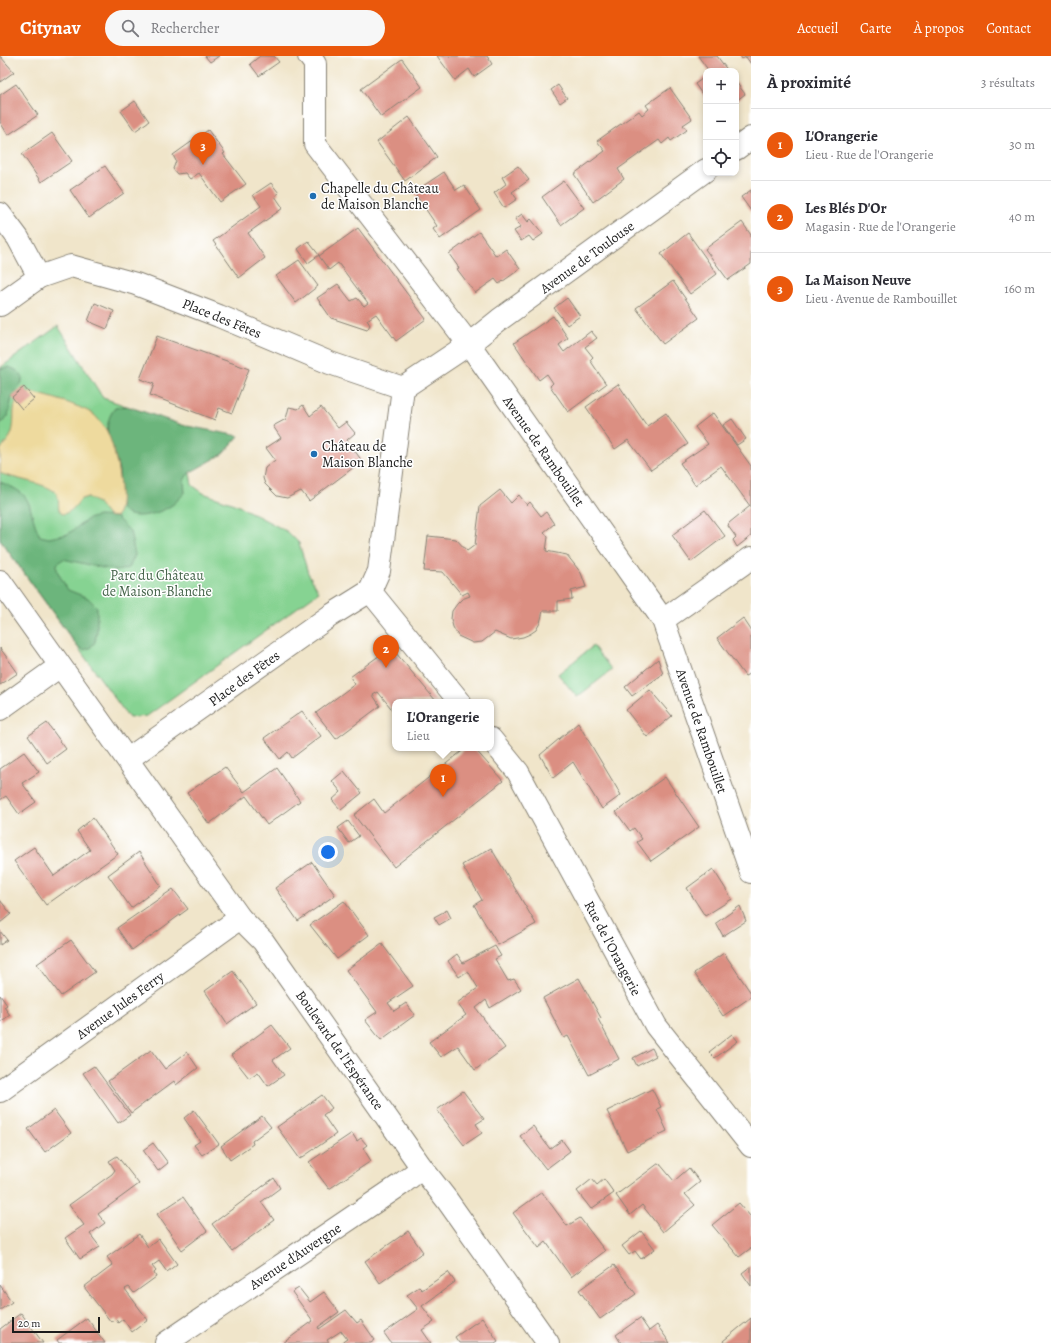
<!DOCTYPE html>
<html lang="fr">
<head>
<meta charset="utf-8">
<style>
	body { margin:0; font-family:Alegreya,serif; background:#f7f7f7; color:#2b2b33 }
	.controls { position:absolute; right:12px; top:12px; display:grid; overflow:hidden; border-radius:8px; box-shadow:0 2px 6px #0003 }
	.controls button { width:36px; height:36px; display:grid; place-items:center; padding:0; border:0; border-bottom:1px solid #e1e1e2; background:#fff; color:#2b2b33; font:20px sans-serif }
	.scale { position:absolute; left:12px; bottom:10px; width:88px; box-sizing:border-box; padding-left:4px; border:2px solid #1c1c1c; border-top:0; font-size:11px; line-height:14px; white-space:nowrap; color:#1c1c1c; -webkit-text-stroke:3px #fff; paint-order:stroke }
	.you { position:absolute; left:328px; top:796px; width:14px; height:14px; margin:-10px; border:3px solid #fff; border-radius:50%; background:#1a73e8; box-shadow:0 0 0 6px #1a73e833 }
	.badge { display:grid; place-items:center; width:26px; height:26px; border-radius:50%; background:#ea580c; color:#fff; font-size:13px; font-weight:700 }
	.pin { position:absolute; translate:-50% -33px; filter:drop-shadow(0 1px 2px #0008) }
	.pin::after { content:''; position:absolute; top:21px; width:14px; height:12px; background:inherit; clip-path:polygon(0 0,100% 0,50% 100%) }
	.popup { position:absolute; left:392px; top:643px; width:102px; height:52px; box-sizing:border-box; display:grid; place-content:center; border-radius:8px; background:#fff; filter:drop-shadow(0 1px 3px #0005); font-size:13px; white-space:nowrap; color:#7c7c81 }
	.popup b { font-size:15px; color:#2b2b33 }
	.popup::after { content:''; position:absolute; left:50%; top:100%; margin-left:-8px; border:8px solid transparent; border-top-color:#fff }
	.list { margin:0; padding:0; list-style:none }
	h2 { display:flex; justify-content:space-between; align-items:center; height:52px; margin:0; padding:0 16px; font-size:17px }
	h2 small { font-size:13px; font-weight:400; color:#7c7c81 }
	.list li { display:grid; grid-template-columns:26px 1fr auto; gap:12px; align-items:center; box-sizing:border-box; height:72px; padding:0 16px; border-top:1px solid #e1e1e2 }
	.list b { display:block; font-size:15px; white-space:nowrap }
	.list p { margin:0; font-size:13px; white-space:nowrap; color:#7c7c81 }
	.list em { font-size:13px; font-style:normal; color:#7c7c81 }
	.icon { flex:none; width:22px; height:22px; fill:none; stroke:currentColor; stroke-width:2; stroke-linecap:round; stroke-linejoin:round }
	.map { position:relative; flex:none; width:751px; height:1287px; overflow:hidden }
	header { display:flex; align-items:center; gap:24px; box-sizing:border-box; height:56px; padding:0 20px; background:#ea580c; color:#fff }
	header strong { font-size:19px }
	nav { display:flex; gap:22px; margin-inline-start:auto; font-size:14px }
	.search { width:280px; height:36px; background:#f7f7f7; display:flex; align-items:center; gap:10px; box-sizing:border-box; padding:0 14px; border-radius:22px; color:#7c7c81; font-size:15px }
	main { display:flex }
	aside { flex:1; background:#fff }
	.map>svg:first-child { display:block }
	.green { fill:#86d392; stroke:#517857 }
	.forest { fill:#6cb57c; stroke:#44684c }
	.sand { fill:#eeda9e; stroke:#857b5d }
	.building { fill:#db8f82 }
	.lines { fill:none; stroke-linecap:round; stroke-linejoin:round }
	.minor-casing { stroke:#868073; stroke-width:24 }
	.minor { stroke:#fff; stroke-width:22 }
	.poi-dot { fill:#1f6fb2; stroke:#fff; stroke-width:1.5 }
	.labels { text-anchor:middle; stroke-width:3; stroke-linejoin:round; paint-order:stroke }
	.poi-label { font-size:14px; fill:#1c1c1c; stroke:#fff; text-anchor:start }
	.street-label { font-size:14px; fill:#1c1c1c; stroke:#fff }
	.park-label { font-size:14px; fill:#46654b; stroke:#fff }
</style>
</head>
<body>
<header>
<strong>Citynav</strong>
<div class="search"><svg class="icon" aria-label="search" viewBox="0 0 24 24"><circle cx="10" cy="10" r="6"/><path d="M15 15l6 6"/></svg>Rechercher</div>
<nav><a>Accueil</a><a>Carte</a><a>À propos</a><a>Contact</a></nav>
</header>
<main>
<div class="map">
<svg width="751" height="1287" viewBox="0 0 751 1287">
	<rect width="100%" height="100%" fill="#fff"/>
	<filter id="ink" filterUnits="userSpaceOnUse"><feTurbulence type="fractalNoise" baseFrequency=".025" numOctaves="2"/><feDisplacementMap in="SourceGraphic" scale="8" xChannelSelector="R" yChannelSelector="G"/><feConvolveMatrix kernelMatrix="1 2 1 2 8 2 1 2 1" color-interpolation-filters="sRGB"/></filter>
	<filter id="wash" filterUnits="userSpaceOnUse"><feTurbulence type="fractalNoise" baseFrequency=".012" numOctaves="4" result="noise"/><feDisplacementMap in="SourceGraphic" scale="16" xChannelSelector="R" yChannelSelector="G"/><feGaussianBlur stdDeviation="0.9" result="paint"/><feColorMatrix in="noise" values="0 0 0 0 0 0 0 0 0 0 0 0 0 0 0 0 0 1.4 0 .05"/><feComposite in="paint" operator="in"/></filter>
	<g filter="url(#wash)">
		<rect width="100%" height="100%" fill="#f0e5ca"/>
		<g class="green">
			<path d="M58 270 103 342 182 369 192 429 203 437 237 449 288 476 299 487 308 517 319 536 147 660 129 662 0 484V312Z"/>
			<path d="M593 590 612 614 577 641 558 618Z"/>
		</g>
		<g class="forest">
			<path d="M9 311 16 314 22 320V326L12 341 8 361 0 368V313Z"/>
			<path d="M127 350 182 369 239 380 223 398 189 417 184 424 185 437C180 441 175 448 169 451 158 458 125 468 120 449 117 439 120 425 119 415 115 392 98 373 115 352Z"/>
			<path d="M0 426C38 440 25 450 40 480L49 482 68 478 88 463 98 460 116 461 130 475 135 499 129 512 117 515 63 503 56 509 58 517 68 534 88 542 97 551V575L95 586 90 592 84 594 78 591 0 484Z"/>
		</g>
		<path class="sand" d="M29 336C45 339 79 349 93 358 97 361 102 368 105 372 115 386 127 448 116 461L108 460 99 448 88 441 81 443C76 449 71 457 62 458L59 454C58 449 60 440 55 436 46 427 13 423 0 417 0 411 0 401 0 395 3 388 10 384 12 376 17 359 7 345 29 336Z"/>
		<g id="blocks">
			<g class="building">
				<path d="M0 0 14 16 0 26Z"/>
				<path d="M205 0H219L210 6Z"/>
				<path d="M260 0H274L279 6 259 20 250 8Z"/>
				<path d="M437 0H487L492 8 474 21 469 13 455 24Z"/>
				<path d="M698 0H717L728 15H709Z"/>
				<path d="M740 0H751V8L746 1 742 3Z"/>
				<path d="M402 3 422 31 381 61 361 33Z"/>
				<path d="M706 20V44L695 28Z"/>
				<path d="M736 26 745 38 736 45Z"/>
				<path d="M16 28 38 59 8 79 0 66V39Z"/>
				<path d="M558 29 567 42 560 47 551 34Z"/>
				<path d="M670 32 692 63 683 69 687 74 671 85 669 82 662 88 659 84 618 113 624 123 593 146 574 118 605 95 597 85 639 55 642 59 649 53 646 49Z"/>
				<path d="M135 45 149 65 135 75 121 55Z"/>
				<path d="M409 61 437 101 405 125 377 86Z"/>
				<path d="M208 74 225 97 223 98 246 128 220 146 199 117 190 123 185 117 177 118 173 113 176 105 173 99Z"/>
				<path d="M52 77 72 105 41 126 22 98Z"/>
				<path d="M105 110 124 137 89 162 70 134Z"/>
				<path d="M518 110 529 124 512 136 517 143 504 152 494 137 506 128 502 121Z"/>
				<path d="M444 116 456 134 464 129 481 154 440 183 433 173 437 170 414 136Z"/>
				<path d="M564 125 584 152 561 169 542 141Z"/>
				<path d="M271 127 279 137 275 140 283 152 248 177 265 202 239 222 213 185 261 150 253 139Z"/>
				<path d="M751 134V155L741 141Z"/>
				<path d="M522 158 528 166 531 163 543 178 533 185 529 180 521 185 514 175 521 171 515 163Z"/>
				<path d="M742 166 751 179V208L728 224 705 193Z"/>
				<path d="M358 172 426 263 396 285 376 258 367 264 370 269 367 274 331 262 317 242 338 228 351 245 357 242 364 250 368 247 338 207 329 214 319 200Z"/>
				<path d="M479 176 496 200 506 193 520 213 499 228 495 223 475 237 457 213 459 212 449 198Z"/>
				<path d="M688 177 717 218 690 238 661 198Z"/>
				<path d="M308 185 319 199 308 207 298 193Z"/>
				<path d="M299 204 318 230 296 247 276 220Z"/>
				<path d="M673 225 699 262 663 288 636 252Z"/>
				<path d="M567 242 580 260 567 269 554 252Z"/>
				<path d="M95 247 114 255 107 273 88 265Z"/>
				<path d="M553 260 568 282 559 289 564 296 591 275 597 282 585 291 593 301 590 304 606 328 568 356 550 330 553 327 547 318 539 324 514 287Z"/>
				<path d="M157 280 249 313 232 357 219 352 215 364 150 339 154 328 140 323Z"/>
				<path d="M618 328 647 370 666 357 688 388 651 414 628 384 615 393 586 351Z"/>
				<path d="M24 331 34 343 22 353 12 341Z"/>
				<path d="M303 349 310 360 321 351 338 372 346 366 355 377 347 384 362 405 309 445 301 435 287 442 277 440 265 428 263 422 265 412 275 404 266 392 281 382 273 370 286 363 289 351 298 353Z"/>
				<path d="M713 357 751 410V480L737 491 733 484 736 481 728 470 729 467 750 450 721 410 695 429 680 407 708 388 695 371Z"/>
				<path d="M732 363 746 383 737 389 723 369Z"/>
				<path d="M500 434 511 447 519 439 527 449 530 446 541 460 546 456 554 468 544 476 548 481 546 495 567 499 581 517 586 531 571 535 572 543 558 545V555H543L540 567 536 574 530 578 523 581 511 583 495 576 482 586 473 587 458 580 453 571 451 563 452 555 457 548 462 543 470 540 468 536 462 539 443 516 424 515 428 480 456 483 467 495 475 489 480 450Z"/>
				<path d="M705 454 725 480 691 506 672 479Z"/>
				<path d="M743 562 751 574V617L745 620 717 582Z"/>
				<path d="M391 591 436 645 395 646V657L378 636 373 639 380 650 336 683 316 657 355 628 350 621Z"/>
				<path d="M0 592 18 617 0 629Z"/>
				<path d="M658 603 663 618 632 640 625 631Z"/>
				<path d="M650 634 672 660 647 681 626 654Z"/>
				<path d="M302 655 321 680 292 702 288 696 280 703 264 682Z"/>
				<path d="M47 667 66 693 47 707 28 680Z"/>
				<path d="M578 667 621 739 602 753 573 706 553 722 540 699Z"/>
				<path d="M466 692H474L503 725 394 811 354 759 374 743 384 757Z"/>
				<path d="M24 696 39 716 22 727 36 746 19 758 6 740 0 744V713Z"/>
				<path d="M225 711 244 736 277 712 300 745 267 769 246 740 209 768 187 737Z"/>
				<path d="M344 715 362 737 341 754 332 744 341 736 332 725Z"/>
				<path d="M665 721 699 771 651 805 637 786 642 783 634 772 630 775 616 756Z"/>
				<path d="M93 762 118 798 46 849 14 805 34 791 54 820 90 794 77 775Z"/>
				<path d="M348 765 359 780 349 787 338 772Z"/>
				<path d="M491 792 536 868 498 889 474 849 482 844 462 809Z"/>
				<path d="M139 796 161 830 131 852 108 819Z"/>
				<path d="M312 806 335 839 298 865 275 832Z"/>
				<path d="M713 813 732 843 705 860 687 832Z"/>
				<path d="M173 833 188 853 132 894 117 872Z"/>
				<path d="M0 844 11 858 0 867Z"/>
				<path d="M344 845 369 879 337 903 310 869Z"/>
				<path d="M740 850 746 865 723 880 716 867Z"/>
				<path d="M447 854 451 862 439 869 434 861Z"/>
				<path d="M0 875 7 884 0 889Z"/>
				<path d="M71 884 95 916 61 940 37 908Z"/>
				<path d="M382 888 413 930 388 947 394 955 406 947 415 959 381 984 365 964 377 956 346 914Z"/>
				<path d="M495 890 501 900 495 903 508 925 514 923 521 933 490 952 486 944 476 952 505 992 475 1014 458 990 441 1001 429 986 466 959 457 947 478 932 468 915 459 921 448 905 457 898 463 907Z"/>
				<path d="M724 897 751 937V941L723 960 694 917Z"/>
				<path d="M233 915 256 947 227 968 205 935Z"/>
				<path d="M579 922 601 962 598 963 619 1003 589 1019 568 980 564 982 543 942Z"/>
				<path d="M0 939 7 949 4 951 10 959 0 966Z"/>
				<path d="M272 969 290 992 273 1004 284 1019 268 1030 258 1016 249 1022 231 999Z"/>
				<path d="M732 978 738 985 715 1002 709 996Z"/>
				<path d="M652 992 656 1000 637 1010 633 1002Z"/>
				<path d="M151 994 165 1013 187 996 198 1012 176 1029 174 1025 131 1057 108 1025Z"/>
				<path d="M94 1010 130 1059 118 1067 83 1017Z"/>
				<path d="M652 1033 661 1051 657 1053 667 1075 627 1095 607 1055Z"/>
				<path d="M463 1035 484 1063 476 1068 482 1077 464 1089 437 1054Z"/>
				<path d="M322 1039 332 1052 323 1059 336 1078 300 1103 277 1071Z"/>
				<path d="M54 1054 71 1077 45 1096 28 1073Z"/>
				<path d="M194 1054 219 1088 202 1099 194 1089 200 1085 184 1062Z"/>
				<path d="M262 1060 271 1071 252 1085 253 1088 230 1104 221 1090Z"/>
				<path d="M533 1070 550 1093 562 1084 570 1095 546 1113 520 1080Z"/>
				<path d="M352 1077 357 1085 361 1082 367 1089 363 1092 371 1105 329 1133 309 1106Z"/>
				<path d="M153 1087 168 1107 158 1115 143 1094Z"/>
				<path d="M117 1100 139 1128 98 1158 105 1167 90 1178 100 1191 80 1203 65 1182 84 1169 69 1149 112 1118 115 1114 109 1105Z"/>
				<path d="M659 1107 674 1125 689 1112 700 1126 685 1138 695 1149 663 1176 642 1149 630 1159 616 1139Z"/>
				<path d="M274 1122 280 1132 261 1146 274 1164 232 1195 212 1168Z"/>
				<path d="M592 1123 597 1129 604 1123 614 1137 591 1153 577 1135Z"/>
				<path d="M542 1136 567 1170 580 1162 605 1195 571 1221 546 1186 539 1192 513 1157Z"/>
				<path d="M183 1141 207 1175 182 1194 157 1158Z"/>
				<path d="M739 1147 751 1161V1192L739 1201 712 1169Z"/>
				<path d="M408 1175 423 1196 380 1227 365 1205Z"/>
				<path d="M641 1175 655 1193 641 1203 635 1195 629 1199 622 1190Z"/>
				<path d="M139 1178 148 1191 159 1183 177 1208 167 1216 159 1205 152 1210 156 1215 154 1217 156 1221 134 1237 129 1231 125 1233 148 1264 132 1276 123 1263 118 1267 116 1263 111 1266 84 1231 113 1209 107 1201Z"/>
				<path d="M614 1209 636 1238 600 1263 579 1234Z"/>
				<path d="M751 1210V1230L742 1217Z"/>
				<path d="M448 1216 455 1226 422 1250 434 1266 422 1274 431 1287H391L384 1277 418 1253 407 1239 419 1231 422 1234Z"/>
				<path d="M0 1229 12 1246 0 1254Z"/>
				<path d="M299 1232 310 1246 324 1236 339 1256 318 1271 319 1273 346 1254 357 1267 361 1264 375 1284 371 1287H341L347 1283 341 1275 327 1284 329 1287H283L313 1265 292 1236Z"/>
				<path d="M21 1257 43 1287H0V1273Z"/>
				<path d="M87 1262 105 1287H59L57 1284Z"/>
				<path d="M482 1262 498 1285 495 1287H459L455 1281Z"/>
				<path d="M640 1262 649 1275 657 1269 670 1287H621L616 1279Z"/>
				<path d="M751 1262V1287H724L723 1285Z"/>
			</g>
		</g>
	</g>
	<g filter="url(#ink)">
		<use href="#blocks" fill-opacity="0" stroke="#868073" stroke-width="1"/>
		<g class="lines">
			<g class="minor-casing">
				<g id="minor">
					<path d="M309 0 315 8V88L469 288 663 564 751 816"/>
					<path d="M736 93 751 82"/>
					<path d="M0 158 18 182 39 221"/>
					<path d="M0 249 39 221 71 210 136 228 219 260 330 307 403 332"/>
					<path d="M0 525 240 862 263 885 422 1112 447 1144 548 1287"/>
					<path d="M370 535 460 646"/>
					<path d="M663 564 751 502"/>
					<path d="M0 653 60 610"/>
					<path d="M491 683 518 716 656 970 751 1090"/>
					<path d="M128 703 330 560 370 535 379 515 403 332 469 288 499 264 706 114"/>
					<path d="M0 1035 240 862"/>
					<path d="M166 1287 400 1129 422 1112"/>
				</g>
			</g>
			<use href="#minor" class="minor"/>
		</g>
	</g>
	<g class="poi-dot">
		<circle cx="313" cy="140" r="4"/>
		<circle cx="314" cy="398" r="4"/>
	</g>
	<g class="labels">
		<g class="poi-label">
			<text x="321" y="137">Chapelle du Château<tspan x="321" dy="16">de Maison Blanche</tspan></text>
			<text x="322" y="395">Château de<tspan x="322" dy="16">Maison Blanche</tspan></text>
		</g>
		<g class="street-label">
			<text transform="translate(587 201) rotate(-36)" y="5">Avenue de Toulouse</text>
			<text transform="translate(222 262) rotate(22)" y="5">Place des Fêtes</text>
			<text transform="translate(544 395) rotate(55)" y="5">Avenue de Rambouillet</text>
			<text transform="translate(244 622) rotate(-36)" y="5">Place des Fêtes</text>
			<text transform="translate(702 675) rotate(71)" y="5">Avenue de Rambouillet</text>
			<text transform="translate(613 892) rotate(62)" y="5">Rue de l'Orangerie</text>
			<text transform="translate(120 949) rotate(-36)" y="5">Avenue Jules Ferry</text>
			<text transform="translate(340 994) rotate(55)" y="5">Boulevard de l'Espérance</text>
			<text transform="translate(295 1200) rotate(-34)" y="5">Avenue d'Auvergne</text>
		</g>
		<g class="park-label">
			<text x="157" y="524">Parc du Château<tspan x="157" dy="16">de Maison-Blanche</tspan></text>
		</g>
	</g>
</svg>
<div class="controls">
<button>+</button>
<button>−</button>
<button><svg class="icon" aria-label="locate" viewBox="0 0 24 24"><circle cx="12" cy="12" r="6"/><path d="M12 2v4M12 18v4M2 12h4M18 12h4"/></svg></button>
</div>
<div class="scale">20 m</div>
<div class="you"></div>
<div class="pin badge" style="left:443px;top:741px">1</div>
<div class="popup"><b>L'Orangerie</b>Lieu</div>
<div class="pin badge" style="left:386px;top:612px">2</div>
<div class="pin badge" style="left:203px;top:109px">3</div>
</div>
<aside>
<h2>À proximité<small>3 résultats</small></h2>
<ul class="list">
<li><span class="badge">1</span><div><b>L'Orangerie</b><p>Lieu · Rue de l'Orangerie</p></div><em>30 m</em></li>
<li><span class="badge">2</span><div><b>Les Blés D'Or</b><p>Magasin · Rue de l'Orangerie</p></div><em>40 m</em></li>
<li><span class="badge">3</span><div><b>La Maison Neuve</b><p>Lieu · Avenue de Rambouillet</p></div><em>160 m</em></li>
</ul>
</aside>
</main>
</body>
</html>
